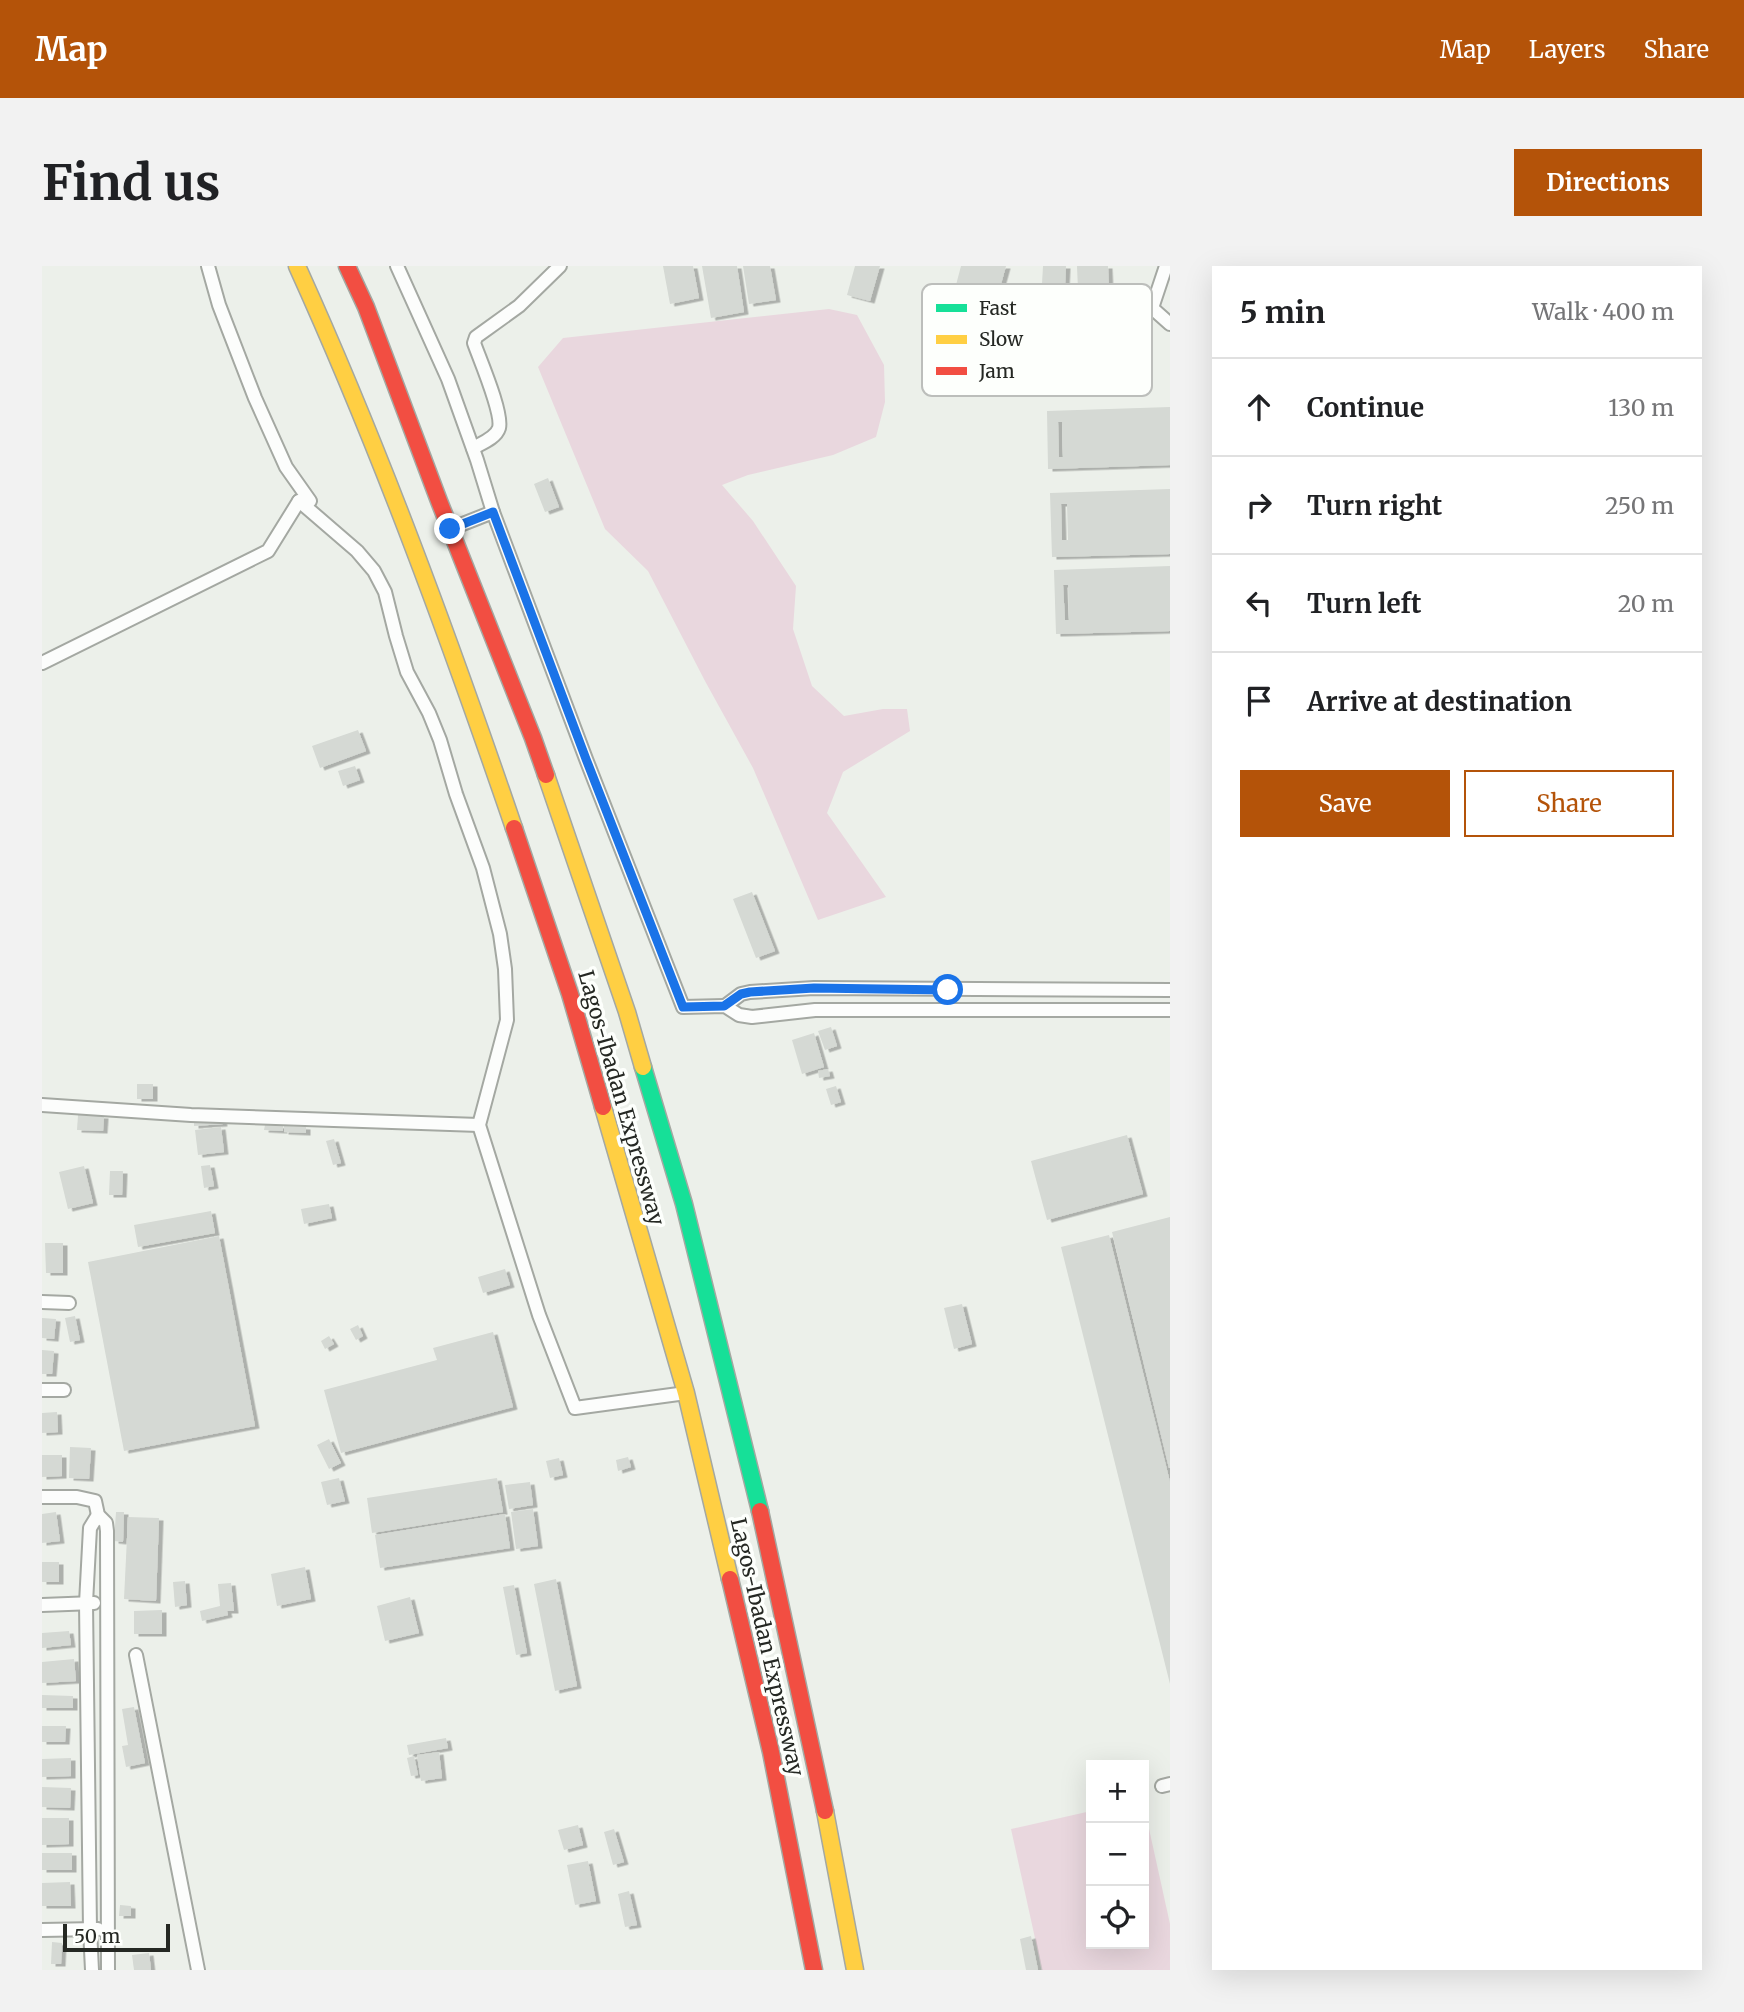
<!DOCTYPE html>
<html lang="en">
<head>
<meta charset="utf-8">
<style>
	body { margin:0; font-family:Merriweather,serif; background:#f2f2f2; color:#202124 }
	.controls { position:absolute; right:21px; bottom:21px; display:grid; overflow:hidden; border-radius:0px; box-shadow:0 7px 28px #0002 }
	.controls button { width:63px; height:63px; display:grid; place-items:center; padding:0; border:0; border-bottom:2px solid #e0e0e0; background:#fff; color:#202124; font:35px sans-serif }
	.scale { position:absolute; left:21px; bottom:18px; width:107px; box-sizing:border-box; padding-left:7px; border:4px solid #252823; border-top:0; font-size:19px; line-height:24px; white-space:nowrap; color:#252823; -webkit-text-stroke:5px #fdfffc; paint-order:stroke }
	.stop { position:absolute; width:21px; height:21px; margin:-16px; border:5px solid #1a73e8; border-radius:50%; background:#fff }
	.stop.end { background:#1a73e8; border-color:#fff; box-shadow:0 2px 7px #0008 }
	.list { margin:0; padding:0; list-style:none }
	h2 { display:flex; justify-content:space-between; align-items:center; height:91px; margin:0; padding:0 28px; font-size:30px }
	h2 small { font-size:23px; font-weight:400; color:#757577 }
	.list li { display:grid; grid-template-columns:46px 1fr auto; gap:21px; align-items:center; box-sizing:border-box; height:98px; padding:0 28px; border-top:2px solid #e0e0e0 }
	.list b { display:block; font-size:26px; white-space:nowrap }
	.list em { font-size:23px; font-style:normal; color:#757577 }
	.actions { display:flex; gap:14px; padding:21px 28px }
	.actions a { flex:1; padding:16px 0; border:2px solid #b45309; border-radius:0px; text-align:center; font-size:24px; color:#b45309 }
	.actions .main { background:#b45309; color:#fff }
	.icon { flex:none; width:38px; height:38px; fill:none; stroke:currentColor; stroke-width:2; stroke-linecap:round; stroke-linejoin:round }
	.map { position:relative; flex:none; width:1128px; height:1704px; overflow:hidden; border-radius:0px }
	header { display:flex; align-items:center; gap:42px; box-sizing:border-box; height:98px; padding:0 35px; background:#b45309; color:#fff }
	header strong { font-size:33px }
	nav { display:flex; gap:38px; margin-inline-start:auto; font-size:24px }
	.intro { display:flex; align-items:center; justify-content:space-between; box-sizing:border-box; height:168px; padding:0 42px }
	h1 { margin:0; font-size:49px }
	.button { padding:18px 32px; border-radius:0px; background:#b45309; color:#fff; font-size:24px; font-weight:700 }
	main { display:flex; gap:42px; padding:0 42px }
	aside { flex:1; background:#fff; border-radius:0px; box-shadow:0 7px 28px #0002 }
	.map>svg:first-child { display:block }
	.green { fill:#e9d7de }
	.building { fill:#d5d9d4; fill-rule:evenodd; filter:url(#shadow) }
	.lines { fill:none; stroke-linecap:round; stroke-linejoin:round }
	.street-casing { stroke:#a4a8a2; stroke-width:16 }
	.fast-casing { stroke:#a4a8a2; stroke-width:19 }
	.slow-casing { stroke:#a4a8a2; stroke-width:19 }
	.jam-casing { stroke:#a4a8a2; stroke-width:19 }
	.street { stroke:#fcfdfc; stroke-width:12 }
	.fast { stroke:#16e098; stroke-width:16 }
	.slow { stroke:#ffcf43; stroke-width:16 }
	.jam { stroke:#f24e42; stroke-width:16 }
	.route { stroke:#1a73e8; stroke-width:9 }
	.labels { text-anchor:middle; stroke-width:7; stroke-linejoin:round; paint-order:stroke }
	.street-label { font-size:21px; fill:#252823; stroke:#fdfffc }
	.key { fill:#fdfffc; stroke:#bcbebb; stroke-width:2 }
	.key-label { font-size:19px; fill:#252823 }
</style>
</head>
<body>
<header>
<strong>Map</strong>
<nav><a>Map</a><a>Layers</a><a>Share</a></nav>
</header>
<div class="intro"><h1>Find us</h1><a class="button">Directions</a></div>
<main>
<div class="map">
<svg width="1128" height="1704" viewBox="0 0 1128 1704">
	<defs>
		<filter id="shadow"><feDropShadow dx="4.5" dy="2.5" stdDeviation="0" flood-color="#0004"/></filter>
	</defs>
	<rect width="100%" height="100%" fill="#ecf0ea"/>
	<g class="green">
		<path d="M787 43 815 49 842 99 843 136 834 171 791 189 706 209 680 219 711 255 754 320 751 363 770 420 802 450 841 443H865L868 465 801 506 785 547 844 631 776 654 711 502 663 415 606 305 563 263 496 101 521 72Z"/>
		<path d="M1102 1540 1128 1658V1704H1000L969 1563 1049 1545V1678H1102Z"/>
	</g>
	<g class="building">
		<path d="M621 0H651L657 32 628 38Z"/>
		<path d="M660 0H695L702 46 669 52Z"/>
		<path d="M701 0H728L734 34 707 38Z"/>
		<path d="M813 0H838L828 35 805 29Z"/>
		<path d="M919 0H964L956 29 914 19Z"/>
		<path d="M1001 0H1024L1023 20 1000 18Z"/>
		<path d="M1035 0H1066L1067 22 1036 24Z"/>
		<path d="M1128 141V199L1006 203 1005 145ZM1016 156H1020L1021 191H1017Z"/>
		<path d="M506 212 517 241 503 246 492 218Z"/>
		<path d="M1128 223V288L1010 291 1008 227ZM1019 238H1025L1026 274H1020Z"/>
		<path d="M1128 300V365L1014 368 1012 304ZM1021 319H1026L1027 354H1023Z"/>
		<path d="M316 464 324 485 278 502 270 480Z"/>
		<path d="M313 500 318 514 301 520 296 505Z"/>
		<path d="M710 626 733 685 714 692 691 633Z"/>
		<path d="M789 761 795 780 783 784 776 765Z"/>
		<path d="M772 767 782 801 760 808 750 774Z"/>
		<path d="M786 803 788 810 777 812 776 805Z"/>
		<rect x="95" y="818" width="16" height="15"/>
		<path d="M794 820 799 836 789 839 784 823Z"/>
		<path d="M36 849 62 850 61 865 35 864Z"/>
		<path d="M180 852 181 858 152 860V854Z"/>
		<path d="M223 859 241 860V865L222 864Z"/>
		<path d="M242 860 264 861V867L242 866Z"/>
		<path d="M179 861 182 886 156 889 153 864Z"/>
		<path d="M1085 869 1101 928 1005 954 989 895Z"/>
		<path d="M292 873 299 897 291 899 284 875Z"/>
		<path d="M168 899 172 920 162 922 159 900Z"/>
		<path d="M42 900 51 937 26 943 17 906Z"/>
		<path d="M68 905H81L80 929H67Z"/>
		<path d="M287 938 290 952 262 958 259 943Z"/>
		<path d="M169 945 173 967 96 981 92 959Z"/>
		<path d="M1128 951V1202H1127L1070 966Z"/>
		<path d="M1067 969 1128 1216V1418L1019 981Z"/>
		<path d="M177 970 213 1160 82 1185 46 996Z"/>
		<path d="M3 977H21V1007H4Z"/>
		<path d="M463 1003 468 1019 441 1027 436 1011Z"/>
		<path d="M920 1038 930 1078 912 1083 902 1042Z"/>
		<path d="M33 1050 38 1074 28 1076 23 1052Z"/>
		<path d="M0 1052 14 1053 12 1073 0 1072Z"/>
		<path d="M316 1059 321 1070 314 1074 308 1063Z"/>
		<path d="M451 1066 471 1141 299 1187 282 1124 395 1094 391 1082Z"/>
		<path d="M287 1070 292 1078 283 1083 279 1075Z"/>
		<path d="M0 1084 12 1085 10 1108H0Z"/>
		<path d="M15 1146 16 1166 0 1167V1147Z"/>
		<path d="M287 1173 299 1197 287 1203 275 1179Z"/>
		<path d="M28 1181 49 1182 47 1213 27 1212Z"/>
		<path d="M0 1189H20V1210L0 1211Z"/>
		<path d="M586 1191 589 1201 576 1205 574 1194Z"/>
		<path d="M517 1192 521 1209 508 1212 504 1195Z"/>
		<path d="M297 1212 303 1235 285 1239 279 1216Z"/>
		<path d="M455 1212 461 1246 330 1267 325 1232Z"/>
		<path d="M488 1216 491 1239 467 1243 463 1219Z"/>
		<path d="M491 1243 496 1280 474 1283 469 1246Z"/>
		<path d="M14 1246 18 1275 0 1277V1248Z"/>
		<path d="M74 1246H82L81 1276 72 1275Z"/>
		<path d="M463 1248 468 1282 338 1302 333 1269Z"/>
		<path d="M86 1251 117 1252 114 1335 82 1333Z"/>
		<rect x="0" y="1296" width="17" height="20"/>
		<path d="M263 1301 269 1333 235 1340 229 1308Z"/>
		<path d="M514 1313 535 1420 513 1425 492 1318Z"/>
		<path d="M143 1315 145 1339 133 1341 131 1316Z"/>
		<path d="M189 1317 192 1345H185L186 1349 160 1355 158 1345 178 1340 176 1318Z"/>
		<path d="M472 1319 485 1387 474 1389 461 1321Z"/>
		<path d="M368 1331 377 1367 343 1375 335 1340Z"/>
		<path d="M120 1344V1368H92V1345Z"/>
		<path d="M27 1365 29 1379 0 1382V1367Z"/>
		<path d="M32 1393 34 1415 0 1417V1396Z"/>
		<path d="M0 1429 31 1430V1442H0Z"/>
		<path d="M92 1441 103 1497 84 1501 80 1480 86 1479 80 1443Z"/>
		<path d="M0 1460H24L23 1476H0Z"/>
		<path d="M404 1472 406 1482 367 1489 365 1479Z"/>
		<path d="M397 1486 400 1512 379 1515 375 1489Z"/>
		<path d="M372 1490 376 1509 369 1510 365 1492Z"/>
		<path d="M29 1492V1510L0 1511V1493Z"/>
		<path d="M0 1521 29 1522 28 1542 0 1541Z"/>
		<path d="M0 1552H27V1578L0 1579Z"/>
		<path d="M536 1559 541 1579 522 1584 516 1564Z"/>
		<path d="M572 1563 582 1596 571 1599 562 1566Z"/>
		<rect x="0" y="1587" width="30" height="17"/>
		<path d="M546 1595 554 1635 533 1639 525 1599Z"/>
		<path d="M28 1616 29 1640H0V1617Z"/>
		<path d="M587 1625 595 1659 583 1661 576 1628Z"/>
		<path d="M78 1639 89 1640V1650H77Z"/>
		<path d="M989 1670 996 1704H984L978 1673Z"/>
		<path d="M10 1676 20 1677 19 1698H9Z"/>
		<path d="M107 1687 109 1704H92L90 1689Z"/>
	</g>
	<g class="lines">
		<g class="street-casing">
			<g id="street">
				<path d="M166 0 177 39 213 132 244 201 268 235H257L315 285 332 305 343 326 354 370 365 406 387 447 398 474 414 528 441 602 458 668 463 703 465 754 437 859 497 1049 533 1142 644 1127"/>
				<path d="M355 0 406 113 435 194 451 246"/>
				<path d="M1124 0 1110 42 1128 58"/>
				<path d="M431 182C440 177 454 172 457 162 461 147 438 94 432 77L434 71 477 40 518 0"/>
				<path d="M408 263 451 246 544 493 641 741 683 740 697 749 710 751 773 744H1128"/>
				<path d="M0 397 226 285 257 235"/>
				<path d="M683 740 699 728 708 726 772 722 1128 724"/>
				<path d="M0 839 149 849 437 859"/>
				<path d="M0 1036 27 1037"/>
				<path d="M0 1124H22"/>
				<path d="M0 1231H35L53 1235 56 1249 64 1257 65 1265 66 1704"/>
				<path d="M0 1339 52 1337"/>
				<path d="M94 1389 156 1704"/>
				<path d="M1120 1520 1128 1518"/>
				<path d="M0 1664 56 1663"/>
				<path d="M50 1704 48 1663 44 1337 48 1262 56 1249"/>
			</g>
		</g>
		<g class="fast-casing">
			<path id="fast" d="M601 801 642 938 718 1245"/>
		</g>
		<g class="slow-casing">
			<g id="slow">
				<path d="M255 0C338 183 407 372 472 562"/>
				<path d="M504 509 585 746 601 801"/>
				<path d="M561 841 644 1127 688 1313"/>
				<path d="M783 1545 813 1704"/>
			</g>
		</g>
		<g class="jam-casing">
			<g id="jam">
				<path d="M305 0 324 41 397 235 491 472 504 509"/>
				<path d="M472 562 528 728 561 841"/>
				<path d="M718 1245 783 1545"/>
				<path d="M688 1313 729 1486 772 1704"/>
			</g>
		</g>
		<use href="#street" class="street"/>
		<use href="#fast" class="fast"/>
		<use href="#slow" class="slow"/>
		<use href="#jam" class="jam"/>
	</g>
	<g class="lines">
		<path class="route" d="M408 263 451 246 544 493 641 741 682 740 699 728 708 726 772 722 906 724"/>
	</g>
	<g class="labels">
		<g class="street-label">
			<text transform="translate(579 832) rotate(74)" y="7">Lagos-Ibadan Expressway</text>
			<text transform="translate(725 1381) rotate(77)" y="7">Lagos-Ibadan Expressway</text>
		</g>
	</g>
	<rect x="880" y="18" width="230" height="112" rx="10" class="key"/>
	<rect x="894" y="38" width="31" height="8" fill="#16e098"/>
	<rect x="894" y="69" width="31" height="9" fill="#ffcf43"/>
	<rect x="894" y="101" width="31" height="8" fill="#f24e42"/>
	<g class="key-label">
		<text x="937" y="49">Fast</text>
		<text x="937" y="80">Slow</text>
		<text x="937" y="112">Jam</text>
	</g>
</svg>
<div class="controls">
<button>+</button>
<button>−</button>
<button><svg class="icon" aria-label="locate" viewBox="0 0 24 24"><circle cx="12" cy="12" r="6"/><path d="M12 2v4M12 18v4M2 12h4M18 12h4"/></svg></button>
</div>
<div class="scale">50 m</div>
<div class="stop" style="left:906px;top:724px"></div>
<div class="stop end" style="left:408px;top:263px"></div>
</div>
<aside>
<h2>5 min<small>Walk · 400 m</small></h2>
<ul class="list">
<li><svg class="icon" aria-label="ahead" viewBox="0 0 24 24"><path d="M12 20V5M6 11l6-6 6 6"/></svg><div><b>Continue</b></div><em>130 m</em></li>
<li><svg class="icon" aria-label="right" viewBox="0 0 24 24"><path d="M7 20v-9h11M14 6l5 5-5 5"/></svg><div><b>Turn right</b></div><em>250 m</em></li>
<li><svg class="icon" aria-label="left" viewBox="0 0 24 24"><path d="M17 20v-9H6M10 6l-5 5 5 5"/></svg><div><b>Turn left</b></div><em>20 m</em></li>
<li><svg class="icon" aria-label="arrive" viewBox="0 0 24 24"><path d="M6 21V4h12l-3 4 3 4H6"/></svg><div><b>Arrive at destination</b></div></li>
</ul>
<div class="actions"><a class="main">Save</a><a>Share</a></div>
</aside>
</main>
</body>
</html>
